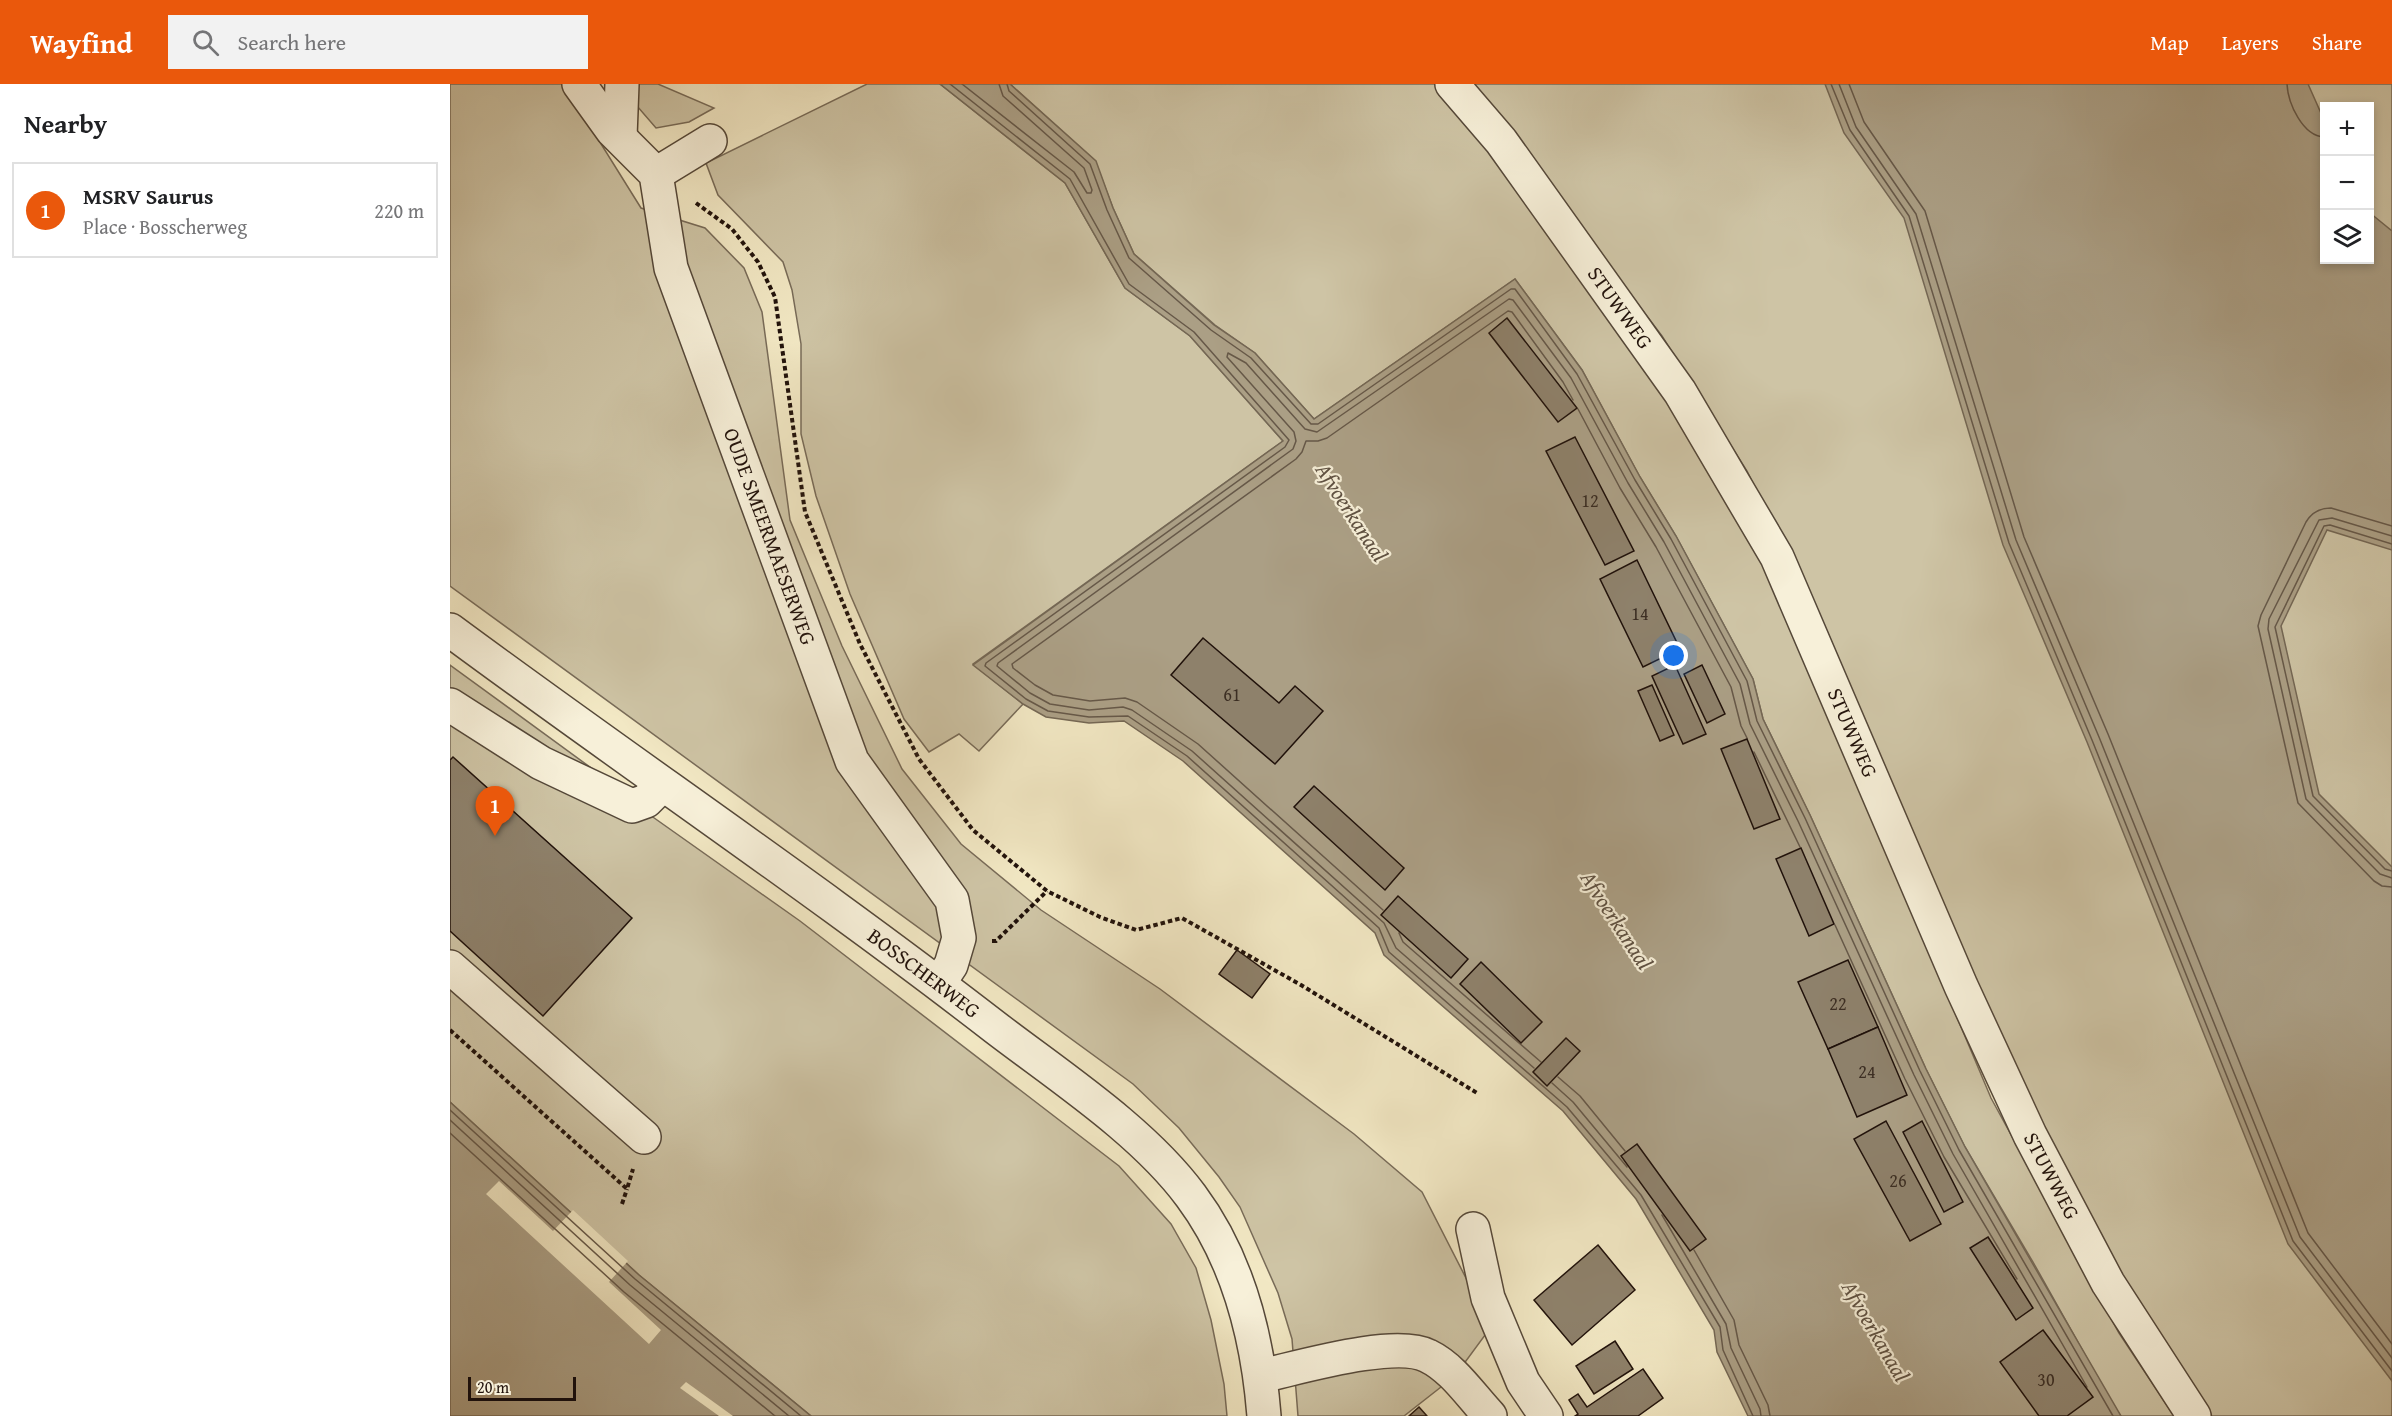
<!DOCTYPE html>
<html lang="en">
<head>
<meta charset="utf-8">
<style>
	body { margin:0; font-family:"Gentium Book Plus",serif; background:#f2f2f2; color:#202124 }
	.controls { position:absolute; right:18px; top:18px; display:grid; overflow:hidden; border-radius:0px; box-shadow:0 3px 9px #0003 }
	.controls button { width:54px; height:54px; display:grid; place-items:center; padding:0; border:0; border-bottom:2px solid #e0e0e0; background:#fff; color:#202124; font:30px sans-serif }
	.scale { position:absolute; left:18px; bottom:15px; width:108px; box-sizing:border-box; padding-left:6px; border:3px solid #21120b; border-top:0; font-size:16px; line-height:21px; white-space:nowrap; color:#21120b; -webkit-text-stroke:4px #f7f0d9; paint-order:stroke }
	.you { position:absolute; left:1224px; top:572px; width:21px; height:21px; margin:-15px; border:4px solid #fff; border-radius:50%; background:#1a73e8; box-shadow:0 0 0 9px #1a73e833 }
	.badge { display:grid; place-items:center; width:39px; height:39px; border-radius:50%; background:#ea580c; color:#fff; font-size:20px; font-weight:700 }
	.pin { position:absolute; translate:-50% -50px; filter:drop-shadow(0 2px 3px #0008) }
	.pin::after { content:''; position:absolute; top:32px; width:21px; height:18px; background:inherit; clip-path:polygon(0 0,100% 0,50% 100%) }
	.list { margin:0; padding:0; list-style:none }
	h2 { display:flex; justify-content:space-between; align-items:center; height:78px; margin:0; padding:0 24px; font-size:26px }
	h2 small { font-size:20px; font-weight:400; color:#757577 }
	.list li { display:grid; grid-template-columns:39px 1fr auto; gap:18px; align-items:center; box-sizing:border-box; height:96px; margin:0 12px 12px; padding:0 12px; border:2px solid #e0e0e0; border-radius:0px }
	.list b { display:block; font-size:22px; white-space:nowrap }
	.list p { margin:0; font-size:20px; white-space:nowrap; color:#757577 }
	.list em { font-size:20px; font-style:normal; color:#757577 }
	.icon { flex:none; width:33px; height:33px; fill:none; stroke:currentColor; stroke-width:2; stroke-linecap:round; stroke-linejoin:round }
	.map { position:relative; flex:none; width:1942px; height:1332px; overflow:hidden }
	header { display:flex; align-items:center; gap:36px; box-sizing:border-box; height:84px; padding:0 30px; background:#ea580c; color:#fff }
	header strong { font-size:28px }
	nav { display:flex; gap:33px; margin-inline-start:auto; font-size:21px }
	.search { width:420px; height:54px; background:#f2f2f2; display:flex; align-items:center; gap:15px; box-sizing:border-box; padding:0 21px; border-radius:0px; color:#757577; font-size:22px }
	main { display:flex }
	aside { flex:1; background:#fff }
	.map>svg:first-child { display:block }
	.green { fill:#cec4a5; stroke:#786b58; stroke-width:1.5; fill-rule:evenodd }
	.water { fill:#ab9f85; stroke:#746754; stroke-width:1.5 }
	.pier { fill:#f2e8c4 }
	.lines { fill:none; stroke-linecap:round; stroke-linejoin:round }
	.shore { stroke:#665848; stroke-width:1.5 }
	.building { fill:#8e816b; stroke:#21120b; stroke-width:1.5 }
	.minor-casing { stroke:#554839; stroke-width:36 }
	.path { stroke:#21120b; stroke-width:4; stroke-dasharray:4.5 3; stroke-linecap:butt }
	.minor { stroke:#f7f0d9; stroke-width:33 }
	.labels { text-anchor:middle; stroke-width:4.5; stroke-linejoin:round; paint-order:stroke }
	.number-label { font-size:18px; fill:#3c2e23 }
	.street-label { font-size:21px; fill:#21120b; stroke:#f7f0d9 }
	.water-label { font-size:22px; font-style:italic; fill:#5f5142; stroke:#f7f0d9 }
</style>
</head>
<body>
<header>
<strong>Wayfind</strong>
<div class="search"><svg class="icon" aria-label="search" viewBox="0 0 24 24"><circle cx="10" cy="10" r="6"/><path d="M15 15l6 6"/></svg>Search here</div>
<nav><a>Map</a><a>Layers</a><a>Share</a></nav>
</header>
<main>
<aside>
<h2>Nearby<small></small></h2>
<ul class="list">
<li><span class="badge">1</span><div><b>MSRV Saurus</b><p>Place · Bosscherweg</p></div><em>220 m</em></li>
</ul>
</aside>
<div class="map">
<svg width="1942" height="1332" viewBox="0 0 1942 1332">
	<rect width="100%" height="100%" fill="#f2e8c4"/>
	<filter id="stains"><feTurbulence type="fractalNoise" baseFrequency=".00333" numOctaves="4"/><feColorMatrix values="0 0 0 0 .2 0 0 0 0 .09 0 0 0 0 .02 0 0 0 .5 -.17"/></filter>
	<radialGradient id="worn" r=".72"><stop offset=".6" stop-color="#630" stop-opacity="0"/><stop offset="1" stop-color="#630" stop-opacity=".3"/></radialGradient>
	<g class="green">
		<path d="M0 0H129L118 7 191 124 255 144 294 184 312 228 340 436 392 562 452 685 511 760 591 826 710 905 904 1050 972 1108 1041 1243 1013 1281 991 1303 954 1332H848L842 1255 828 1209 790 1123 769 1093 729 1044 683 1000 0 502Z"/>
		<path d="M168 0H208L264 24 239 38 206 44Z"/>
		<path d="M417 0H490L615 99 675 204 740 252 833 357 523 580 573 620 529 667 509 650 479 668 454 635 400 510 366 412 351 350V260L342 206 333 178 268 111 256 79Z"/>
		<path d="M560 0H987L1001 13 1212 307 1312 471 1541 1014 1669 1249 1724 1332H1671L1666 1326 1583 1178 1515 1063 1476 985 1360 731 1313 635 1303 595 1226 452 1190 393 1132 286 1065 195 864 335 805 269 765 241 684 170 663 124 645 77Z"/>
		<path d="M1015 0H1942V1332H1762L1682 1215 1553 966 1377 547 1297 387 1212 252 1060 52ZM1874 22H1920V176H1874Z"/>
		<path d="M0 581 181 713 200 731 350 837 669 1082 721 1140 746 1184 761 1236 774 1300 777 1332H361L189 1191 0 1018Z"/>
	</g>
	<g class="water">
		<path d="M490 0H560L646 77 663 124 684 170 764 241 805 269 864 335 1065 195 1132 286 1190 393 1226 452 1303 595 1313 635 1360 731 1476 985 1515 1063 1671 1332H1298L1267 1268 1264 1246 1186 1115 1113 1027 934 871 925 849 733 677 674 637 639 639 596 633 573 620 523 581 833 357 740 252 675 204 615 99Z"/>
		<path d="M1375 0H1858L1874 36V176H1920V129L1942 147V466L1877 446 1831 542 1869 710 1942 783V1297L1838 1160 1637 658 1553 461 1454 134 1394 49Z"/>
		<path d="M0 1018 189 1191 361 1332H0Z"/>
	</g>
	<g class="pier">
		<path d="M49 1097 103 1147 123 1126 178 1177 159 1198 211 1246 199 1260 36 1110Z"/>
		<path d="M236 1298 283 1332H269L230 1304Z"/>
	</g>
	<g class="lines">
		<g class="shore">
			<path d="M500 0 620 95 679 200 744 248 839 356 835 363 536 579 535 582 576 615 598 627 639 633 678 632 737 672 929 844 939 868 1117 1023 1191 1111 1270 1243 1273 1266 1303 1332"/>
			<path d="M512 0 624 88 637 109H641L642 106 634 84 553 12 549 0"/>
			<path d="M557 0 559 7 640 80 657 126 679 174 761 246 801 274 861 340H868L1061 205H1065L1127 290 1185 396 1221 455 1297 597 1307 637 1355 734 1470 987 1509 1066 1663 1332"/>
			<path d="M1381 0 1400 46 1459 132 1559 459 1642 656 1843 1157 1942 1287"/>
			<path d="M1389 0 1406 43 1466 130 1566 456 1649 653 1850 1153 1942 1274"/>
			<path d="M1399 0 1414 38 1475 127 1574 453 1658 650 1858 1149 1942 1260"/>
			<path d="M1837 0C1838 20 1853 52 1874 53"/>
			<path d="M1128 325 1170 404 1206 463 1281 603 1291 642 1297 654"/>
			<path d="M1942 442 1881 424C1870 424 1862 428 1856 438L1811 531 1808 542 1848 719 1924 797 1932 802 1942 803"/>
			<path d="M1942 452 1882 434 1869 436 1819 535 1818 545 1856 715 1930 790 1942 794"/>
			<path d="M1942 460 1880 441 1874 442 1825 543 1863 712 1935 785 1942 787"/>
			<path d="M1304 668 1350 763"/>
			<path d="M933 826 748 660 687 618 675 614 640 617 603 611 585 601 563 584 562 580 846 375 852 368 856 357H868L877 354 1058 227 1062 228 1113 298 1123 316"/>
			<path d="M1385 841 1455 995 1494 1073 1567 1195"/>
			<path d="M949 849 953 858 1091 978"/>
			<path d="M1084 984 946 864 934 839 742 667 682 626 673 623 639 626 600 620 580 609 547 582 548 579 843 365 846 357 844 348 777 273 778 269 796 279 855 345 867 348 1059 215 1063 216 1121 294 1178 399 1214 458 1290 600 1300 640 1348 737 1464 991 1503 1070 1637 1303"/>
			<path d="M1108 993 1130 1012 1175 1067"/>
			<path d="M1102 999 1123 1018 1177 1083"/>
			<path d="M0 1026 185 1195 351 1332"/>
			<path d="M0 1036 180 1201 339 1332"/>
			<path d="M0 1049 174 1208 325 1332"/>
			<path d="M1212 1131 1276 1240 1281 1264 1310 1325 1311 1332"/>
			<path d="M1244 1166 1284 1236 1289 1261 1318 1321 1320 1332"/>
		</g>
	</g>
	<g class="building">
		<path d="M1057 234 1127 324 1108 338 1039 249Z"/>
		<path d="M1125 353 1184 467 1155 481 1096 367Z"/>
		<path d="M1187 476 1230 565 1193 583 1150 495Z"/>
		<path d="M753 554 829 619 845 602 873 627 825 680 721 591Z"/>
		<path d="M1225 581 1256 650 1233 660 1202 592Z"/>
		<path d="M1252 581 1275 630 1257 639 1234 590Z"/>
		<path d="M1202 601 1224 651 1210 657 1188 607Z"/>
		<path d="M1297 655 1330 735 1304 745 1271 665Z"/>
		<path d="M3 673 182 834 93 932 0 847V676Z"/>
		<path d="M864 702 954 784 935 806 844 723Z"/>
		<path d="M1351 764 1384 840 1359 852 1326 775Z"/>
		<path d="M948 812 1018 875 1001 894 931 831Z"/>
		<path d="M787 866 820 890 802 914 769 890Z"/>
		<path d="M1398 876 1428 943 1378 965 1348 898Z"/>
		<path d="M1031 878 1092 938 1071 959 1010 900Z"/>
		<path d="M1428 943 1457 1011 1407 1033 1378 965Z"/>
		<path d="M1116 954 1130 967 1097 1002 1083 988Z"/>
		<path d="M1436 1037 1491 1140 1460 1157 1404 1055Z"/>
		<path d="M1472 1037 1513 1118 1494 1128 1453 1048Z"/>
		<path d="M1187 1060 1256 1155 1240 1167 1171 1072Z"/>
		<path d="M1538 1153 1583 1224 1566 1236 1520 1164Z"/>
		<path d="M1148 1161 1185 1206 1122 1261 1084 1216Z"/>
		<path d="M1593 1246 1643 1313 1617 1332H1589L1550 1278Z"/>
		<path d="M1165 1257 1183 1285 1144 1310 1126 1282Z"/>
		<path d="M1193 1285 1213 1314 1188 1332H1125L1128 1330 1119 1316 1128 1310 1137 1323Z"/>
		<path d="M969 1323 977 1332H959Z"/>
	</g>
	<g class="lines">
		<g class="minor-casing">
			<g id="minor">
				<path id="s1" d="M129 0 162 46 206 90 221 184 402 677 502 816 509 854 501 881 489 899"/>
				<path id="s2" d="M1002 0 1051 57 1230 308 1327 473 1511 902 1580 1051 1658 1199 1744 1332"/>
				<path d="M170 53 172 0"/>
				<path d="M206 90 260 57"/>
				<path id="s3" d="M0 546C181 680 368 806 546 944 610 993 693 1047 741 1112 788 1175 808 1255 814 1332"/>
				<path d="M0 621 91 679 182 722 196 717 212 701"/>
				<path d="M0 883 194 1053"/>
				<path d="M1023 1145 1038 1214 1073 1298 1096 1332"/>
				<path d="M811 1292C848 1284 945 1255 978 1272 1003 1284 1021 1312 1040 1332"/>
			</g>
		</g>
		<g class="path">
			<path d="M246 119 282 145 308 178 325 213 355 428 410 560 469 675 523 746 597 807 650 833 686 846 732 834 851 901 1027 1009"/>
			<path d="M542 857H546L597 807"/>
			<path d="M0 946 177 1105 183 1085"/>
			<path d="M172 1120 177 1105"/>
		</g>
		<use href="#minor" class="minor"/>
	</g>
	<g class="labels">
		<g class="number-label">
			<text x="1140" y="423">12</text>
			<text x="1190" y="536">14</text>
			<text x="782" y="617">61</text>
			<text x="1388" y="926">22</text>
			<text x="1417" y="994">24</text>
			<text x="1448" y="1103">26</text>
			<text x="1596" y="1302">30</text>
		</g>
		<g class="street-label">
			<text dy="7" stroke="none"><textPath href="#s2" startOffset="280">STUWWEG</textPath></text>
			<text dy="7" stroke="none"><textPath href="#s1" startOffset="500">OUDE SMEERMAESERWEG</textPath></text>
			<text dy="7" stroke="none"><textPath href="#s2" startOffset="766">STUWWEG</textPath></text>
			<text dy="7" stroke="none"><textPath href="#s3" startOffset="585">BOSSCHERWEG</textPath></text>
			<text dy="7" stroke="none"><textPath href="#s2" startOffset="1252">STUWWEG</textPath></text>
		</g>
		<g class="water-label">
			<text transform="translate(902 428) rotate(57)" y="8">Afvoerkanaal</text>
			<text transform="translate(1167 836) rotate(57)" y="8">Afvoerkanaal</text>
			<text transform="translate(1426 1247) rotate(60)" y="8">Afvoerkanaal</text>
		</g>
	</g>
	<rect width="100%" height="100%" filter="url(#stains)"/>
	<rect width="100%" height="100%" fill="url(#worn)"/>
</svg>
<div class="controls">
<button>+</button>
<button>−</button>
<button><svg class="icon" aria-label="layers" viewBox="0 0 24 24"><path d="M12 4l9 5-9 5-9-5zM3 14l9 5 9-5"/></svg></button>
</div>
<div class="scale">20 m</div>
<div class="you"></div>
<div class="pin badge" style="left:45px;top:752px">1</div>
</div>
</main>
</body>
</html>
